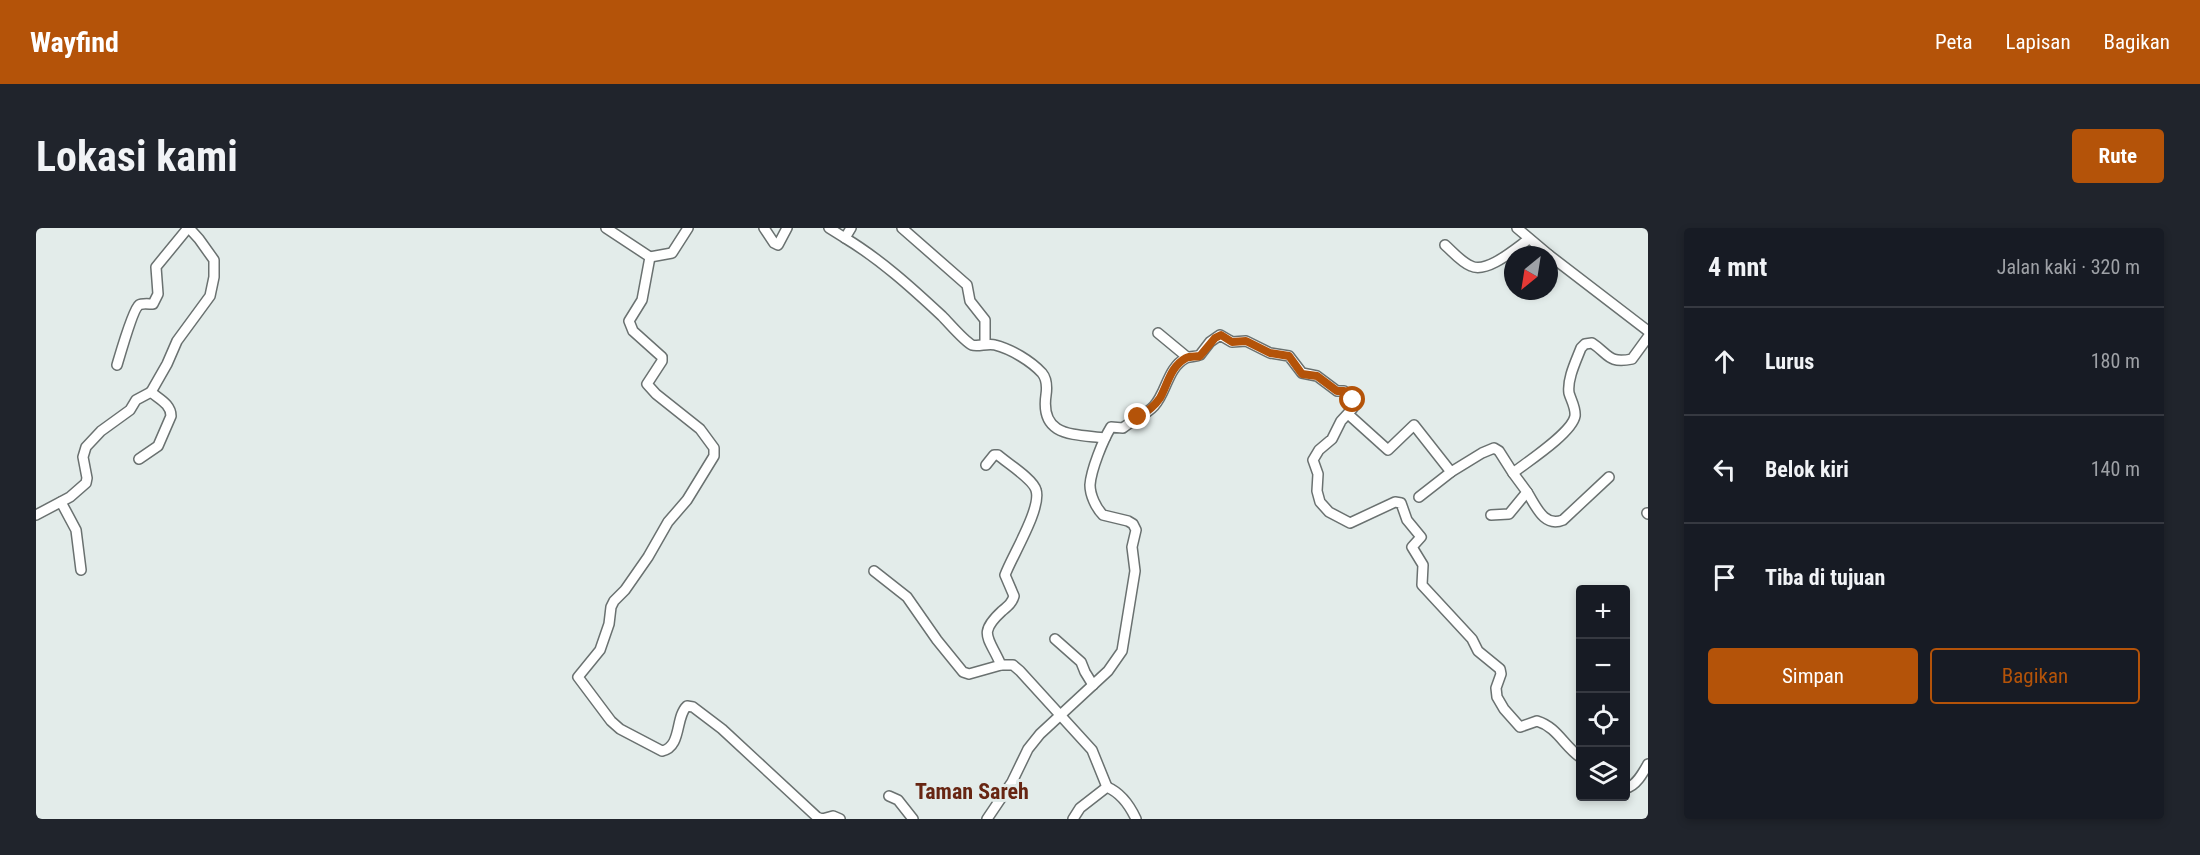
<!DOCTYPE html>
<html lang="id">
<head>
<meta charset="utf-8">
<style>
	body { margin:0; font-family:"Roboto Condensed",sans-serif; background:#20242c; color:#f1f3f6 }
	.controls { position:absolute; right:18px; bottom:18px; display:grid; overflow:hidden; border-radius:6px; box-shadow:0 3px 9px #0003 }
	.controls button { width:54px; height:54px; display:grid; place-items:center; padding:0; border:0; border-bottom:2px solid #363941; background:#171b24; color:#f1f3f6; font:30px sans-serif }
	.compass { position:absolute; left:1468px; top:18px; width:54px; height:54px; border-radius:50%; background:#171b24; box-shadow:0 3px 9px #0003; rotate:210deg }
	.stop { position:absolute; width:18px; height:18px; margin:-14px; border:4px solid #b45309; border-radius:50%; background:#fff }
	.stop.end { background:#b45309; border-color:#fff; box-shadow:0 2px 6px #0008 }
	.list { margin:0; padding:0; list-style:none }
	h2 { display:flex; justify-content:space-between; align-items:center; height:78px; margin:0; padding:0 24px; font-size:26px }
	h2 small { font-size:20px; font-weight:400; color:#9ea1a6 }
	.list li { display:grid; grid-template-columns:39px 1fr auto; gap:18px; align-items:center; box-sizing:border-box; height:108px; padding:0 24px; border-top:2px solid #363941 }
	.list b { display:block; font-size:22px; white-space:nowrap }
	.list em { font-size:20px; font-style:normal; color:#9ea1a6 }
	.actions { display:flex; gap:12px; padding:18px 24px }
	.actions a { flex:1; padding:14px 0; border:2px solid #b45309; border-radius:6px; text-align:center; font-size:21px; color:#b45309 }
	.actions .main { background:#b45309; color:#fff }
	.icon { flex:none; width:33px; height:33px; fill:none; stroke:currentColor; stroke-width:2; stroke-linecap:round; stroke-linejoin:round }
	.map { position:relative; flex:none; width:1612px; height:591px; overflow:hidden; border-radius:6px }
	header { display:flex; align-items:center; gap:36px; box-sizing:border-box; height:84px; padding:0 30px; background:#b45309; color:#fff }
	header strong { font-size:28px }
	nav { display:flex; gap:33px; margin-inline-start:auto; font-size:21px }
	.intro { display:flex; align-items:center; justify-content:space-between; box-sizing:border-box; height:144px; padding:0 36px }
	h1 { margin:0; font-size:42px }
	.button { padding:15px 27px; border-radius:6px; background:#b45309; color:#fff; font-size:21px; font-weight:700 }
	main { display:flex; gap:36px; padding:0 36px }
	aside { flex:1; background:#171b24; border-radius:6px; box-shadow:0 3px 9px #0003 }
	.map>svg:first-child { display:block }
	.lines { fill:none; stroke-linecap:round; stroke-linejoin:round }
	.minor-casing { stroke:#6a7170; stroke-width:12 }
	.minor { stroke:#fff; stroke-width:9 }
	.route { stroke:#b45309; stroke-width:8 }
	.labels { text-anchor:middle; stroke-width:6; stroke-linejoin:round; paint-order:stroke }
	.quarter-label { font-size:22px; font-weight:bold; fill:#672512; stroke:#e3ecea }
</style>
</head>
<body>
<header>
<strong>Wayfind</strong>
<nav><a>Peta</a><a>Lapisan</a><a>Bagikan</a></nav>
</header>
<div class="intro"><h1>Lokasi kami</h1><a class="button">Rute</a></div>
<main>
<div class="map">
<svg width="1612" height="591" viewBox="0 0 1612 591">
	<rect width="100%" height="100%" fill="#e3ecea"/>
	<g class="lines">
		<g class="minor-casing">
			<g id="minor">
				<path d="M570 0 614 29 606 72 593 93 597 103 626 129V133L611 156 620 166 664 201 678 220V228L651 272 632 294 612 329 589 362 578 373 575 379 573 396 564 422 542 449 575 493 584 501 626 523C646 519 639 489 651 478L657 479 686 501 781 589 786 591 797 588 804 591"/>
				<path d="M728 0 738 15 742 17 751 0"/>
				<path d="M793 0 809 10 815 0"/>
				<path d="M866 0 931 57 934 73 949 92V116"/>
				<path d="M1481 0 1513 27"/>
				<path d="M809 10C844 31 876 60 906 88 913 95 928 113 936 117 942 119 952 115 959 117 975 121 995 133 1006 145 1011 151 1011 160 1010 167 1004 209 1037 206 1069 210"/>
				<path d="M1409 17C1417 24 1425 34 1435 38 1451 46 1480 20 1493 11"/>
				<path d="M1513 27 1612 103"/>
				<path d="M614 29 636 25 652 0"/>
				<path d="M1122 105 1151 129"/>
				<path d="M81 137C84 127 97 81 103 77 106 75 113 76 117 76L122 66 120 39 152 0"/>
				<path d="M1312 186 1352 222 1378 197 1415 244 1446 225 1458 220 1463 223 1477 245C1491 234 1536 205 1539 188 1540 180 1535 172 1533 165 1531 151 1540 133 1545 120L1549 116 1556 115C1573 126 1572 136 1596 131L1612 109"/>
				<path d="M103 231 122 218 135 188C135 176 123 171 115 164L131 136 141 113 174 68 178 49V32L163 11 153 0"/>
				<path d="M950 237 958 227H962C971 235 997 251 1000 262 1006 280 976 328 969 347L978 368C976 375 972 378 966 383 941 406 953 409 965 437H977L984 443 1056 522 1071 559"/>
				<path d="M1491 264C1500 278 1508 300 1527 292L1573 249"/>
				<path d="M1383 269 1415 244"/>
				<path d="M25 274 40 302 45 342"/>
				<path d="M1611 285 1612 286"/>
				<path d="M0 287 34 269 50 255 51 250 47 229 50 219 65 203 94 182 100 172 115 164"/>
				<path d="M1455 287 1473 286 1491 264 1477 245"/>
				<path d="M838 343 871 369 901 412 927 444 933 446 965 437"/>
				<path d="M1019 411 1045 434 1049 444 1057 457"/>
				<path d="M1590 560C1600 558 1607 545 1612 536"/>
				<path d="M853 568 862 572 877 591"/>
				<path d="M951 591 976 554 992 521 1004 506 1072 443 1086 423 1099 343 1096 319 1100 302 1097 296 1092 293 1067 287C1060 280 1054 267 1054 257 1055 242 1067 212 1075 199L1087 200C1096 192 1110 187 1118 178 1131 164 1131 140 1150 130 1154 128 1160 129 1164 127L1174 114 1184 107 1196 114 1210 113 1234 125 1253 128 1266 145 1281 148 1301 163H1308L1317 172V180L1305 193 1296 211 1283 222 1277 232 1282 246 1281 263 1284 274 1293 284 1314 295 1359 274 1365 275 1371 292 1385 309 1376 319 1387 337 1386 357 1436 411 1442 423 1464 441 1465 446 1460 460 1461 469 1468 481 1484 499 1501 493C1521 499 1528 518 1544 529"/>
				<path d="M1037 591 1044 580 1071 559C1085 565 1094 578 1100 591"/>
			</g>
		</g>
		<use href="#minor" class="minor"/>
	</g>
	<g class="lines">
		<path class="route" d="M1102 189C1111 184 1118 179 1124 170 1132 156 1134 139 1150 130 1154 128 1160 129 1164 128L1179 110 1185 107 1196 114 1210 113 1234 125 1253 128 1266 146 1281 148 1301 163H1308L1317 172"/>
	</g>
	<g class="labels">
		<g class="quarter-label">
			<text x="936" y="571">Taman Sareh</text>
		</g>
	</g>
</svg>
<div class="controls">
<button>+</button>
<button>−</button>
<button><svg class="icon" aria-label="locate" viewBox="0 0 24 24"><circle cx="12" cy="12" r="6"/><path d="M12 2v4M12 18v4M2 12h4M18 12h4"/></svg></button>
<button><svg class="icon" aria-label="layers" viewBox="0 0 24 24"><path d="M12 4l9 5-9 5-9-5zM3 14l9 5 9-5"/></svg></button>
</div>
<svg class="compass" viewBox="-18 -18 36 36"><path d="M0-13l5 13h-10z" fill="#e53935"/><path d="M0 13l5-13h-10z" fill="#9ea1a6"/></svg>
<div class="stop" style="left:1317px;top:172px"></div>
<div class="stop end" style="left:1102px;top:189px"></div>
</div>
<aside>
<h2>4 mnt<small>Jalan kaki · 320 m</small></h2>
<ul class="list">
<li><svg class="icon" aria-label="ahead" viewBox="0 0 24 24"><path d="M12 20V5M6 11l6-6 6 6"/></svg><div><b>Lurus</b></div><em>180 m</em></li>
<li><svg class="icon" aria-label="left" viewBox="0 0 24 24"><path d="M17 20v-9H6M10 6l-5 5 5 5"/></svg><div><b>Belok kiri</b></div><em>140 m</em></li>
<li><svg class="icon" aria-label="arrive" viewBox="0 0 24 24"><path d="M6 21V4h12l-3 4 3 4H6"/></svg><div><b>Tiba di tujuan</b></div></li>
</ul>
<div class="actions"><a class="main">Simpan</a><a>Bagikan</a></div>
</aside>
</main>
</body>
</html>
